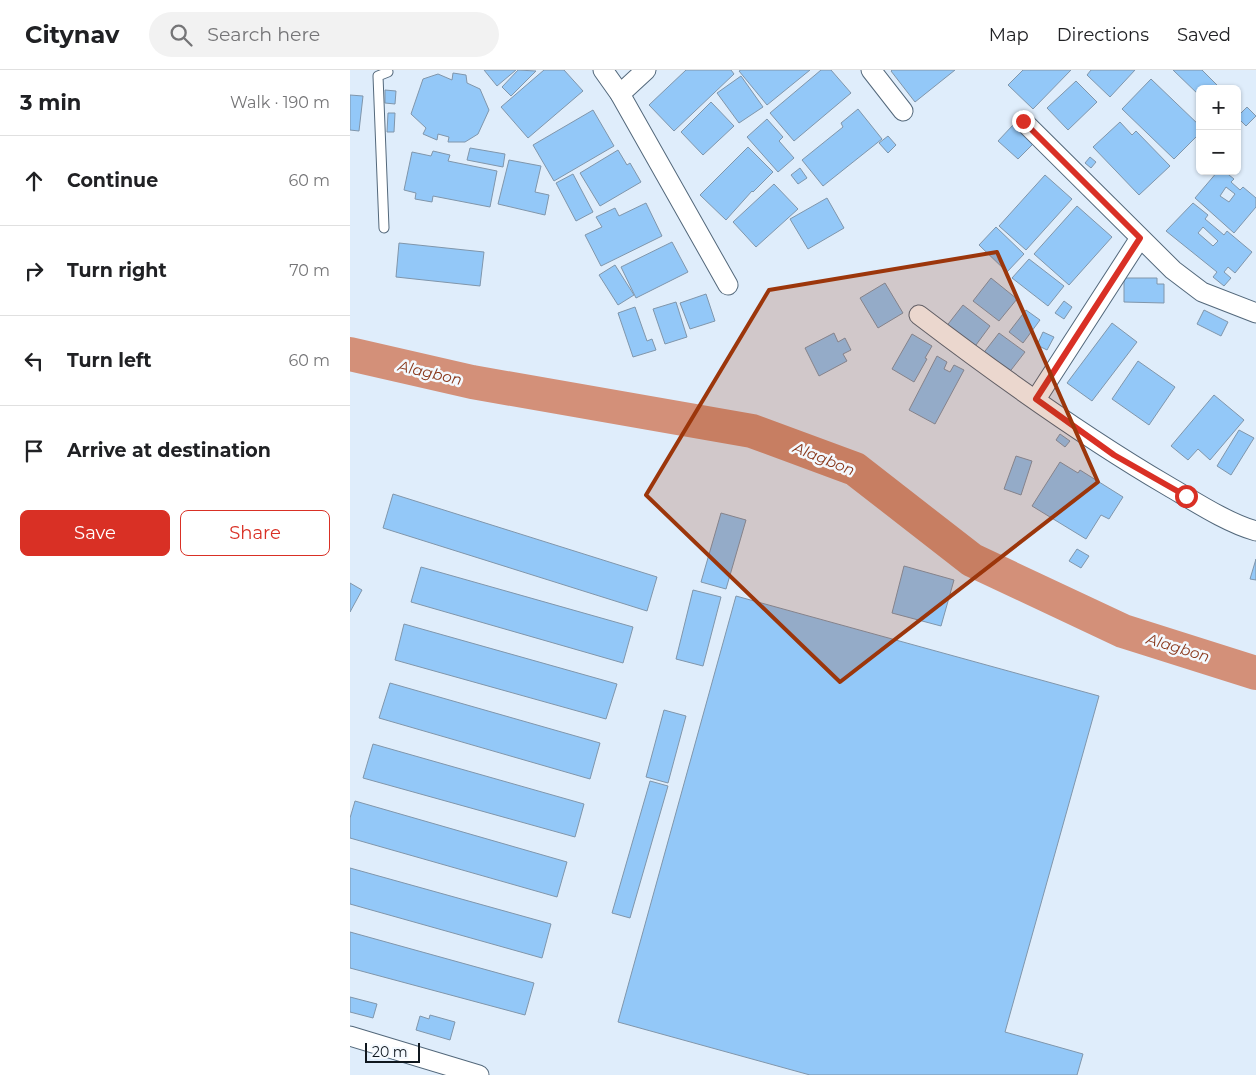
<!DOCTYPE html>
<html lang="en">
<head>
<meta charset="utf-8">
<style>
	body { margin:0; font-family:Montserrat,sans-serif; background:#f2f2f2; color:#202124 }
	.controls { position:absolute; right:15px; top:15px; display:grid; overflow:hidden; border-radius:8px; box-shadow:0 1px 4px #0004 }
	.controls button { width:45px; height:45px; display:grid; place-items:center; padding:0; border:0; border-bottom:1px solid #e0e0e0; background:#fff; color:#202124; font:25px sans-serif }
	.scale { position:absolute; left:15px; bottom:12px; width:55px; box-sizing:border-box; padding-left:5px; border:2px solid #0f171e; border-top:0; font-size:14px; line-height:18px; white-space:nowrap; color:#0f171e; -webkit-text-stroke:4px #f4f9fe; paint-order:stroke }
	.stop { position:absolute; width:15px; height:15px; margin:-11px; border:4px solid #d93025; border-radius:50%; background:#fff }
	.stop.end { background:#d93025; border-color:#fff; box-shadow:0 1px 5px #0008 }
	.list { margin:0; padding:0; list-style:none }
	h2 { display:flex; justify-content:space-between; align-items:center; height:65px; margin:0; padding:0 20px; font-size:21px }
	h2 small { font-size:16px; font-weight:400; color:#757577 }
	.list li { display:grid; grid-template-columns:32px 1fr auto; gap:15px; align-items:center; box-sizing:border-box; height:90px; padding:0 20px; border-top:1px solid #e0e0e0 }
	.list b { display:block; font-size:19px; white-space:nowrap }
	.list em { font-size:16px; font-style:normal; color:#757577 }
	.actions { display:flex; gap:10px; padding:15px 20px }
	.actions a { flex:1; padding:11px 0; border:1px solid #d93025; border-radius:8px; text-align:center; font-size:18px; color:#d93025 }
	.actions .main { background:#d93025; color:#fff }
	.icon { flex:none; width:28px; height:28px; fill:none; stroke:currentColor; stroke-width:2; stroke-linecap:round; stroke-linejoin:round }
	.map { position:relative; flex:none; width:906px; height:1005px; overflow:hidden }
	header { display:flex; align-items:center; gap:30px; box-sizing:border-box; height:70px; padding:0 25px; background:#fff; border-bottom:1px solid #e0e0e0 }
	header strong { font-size:24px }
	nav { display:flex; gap:28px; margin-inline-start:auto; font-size:18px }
	.search { width:350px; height:45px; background:#f2f2f2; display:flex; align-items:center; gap:12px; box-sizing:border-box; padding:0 18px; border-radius:28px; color:#757577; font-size:19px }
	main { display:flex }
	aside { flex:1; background:#fff }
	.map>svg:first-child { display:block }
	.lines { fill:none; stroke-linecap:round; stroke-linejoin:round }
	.river { stroke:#d39079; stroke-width:34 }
	.building { fill:#93c8f8; stroke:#8096ab; fill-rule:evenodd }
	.service-casing { stroke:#53687b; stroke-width:11 }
	.minor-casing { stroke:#53687b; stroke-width:21 }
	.service { stroke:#fff; stroke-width:9 }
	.minor { stroke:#fff; stroke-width:19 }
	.route { stroke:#d93025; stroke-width:6 }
	.marked { fill:#9c360b; fill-opacity:0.2; stroke:#9c360b; stroke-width:4; stroke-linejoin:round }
	.labels { text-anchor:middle; stroke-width:5; stroke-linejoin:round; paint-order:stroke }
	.water-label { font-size:15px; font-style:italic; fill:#8a391c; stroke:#f4f9fe }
</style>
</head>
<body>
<header>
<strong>Citynav</strong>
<div class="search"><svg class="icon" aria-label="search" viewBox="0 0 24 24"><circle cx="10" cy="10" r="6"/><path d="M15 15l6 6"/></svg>Search here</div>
<nav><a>Map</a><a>Directions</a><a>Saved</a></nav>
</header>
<main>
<aside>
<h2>3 min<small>Walk · 190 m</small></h2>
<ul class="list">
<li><svg class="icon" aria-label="ahead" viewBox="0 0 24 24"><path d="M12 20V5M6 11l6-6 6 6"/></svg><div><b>Continue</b></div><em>60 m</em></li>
<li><svg class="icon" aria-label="right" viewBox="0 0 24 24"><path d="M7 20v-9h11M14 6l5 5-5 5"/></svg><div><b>Turn right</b></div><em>70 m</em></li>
<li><svg class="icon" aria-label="left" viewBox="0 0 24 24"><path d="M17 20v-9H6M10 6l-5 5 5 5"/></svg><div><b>Turn left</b></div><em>60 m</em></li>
<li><svg class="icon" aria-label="arrive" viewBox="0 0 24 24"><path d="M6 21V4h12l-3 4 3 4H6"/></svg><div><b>Arrive at destination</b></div></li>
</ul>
<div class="actions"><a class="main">Save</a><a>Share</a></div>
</aside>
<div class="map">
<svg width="906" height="1005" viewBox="0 0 906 1005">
	<rect width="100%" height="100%" fill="#dfedfb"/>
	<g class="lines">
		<path class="river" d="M0 284 122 312 402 361 505 399 622 490 773 561 906 603"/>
	</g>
	<g class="building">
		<path d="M134 0H166L147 16Z"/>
		<path d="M168 0 186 1 161 26 152 17Z"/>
		<path d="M194 0H214L233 21 178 68 151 37Z"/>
		<path d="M336 0H381L384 4 324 61 299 35Z"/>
		<path d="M391 0H460L417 35 389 1Z"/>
		<path d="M471 0H481L501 23 444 71 420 43Z"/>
		<path d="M542 0H605L565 32 541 1Z"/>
		<path d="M673 0H721L683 39 658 15Z"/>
		<path d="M741 0H785L760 27 737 5Z"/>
		<path d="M823 0H852L871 19H850V26Z"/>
		<path d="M103 3 116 5 117 13 130 19 139 40 128 64 115 72H98L99 67 88 64 87 70 73 64 76 58 61 44 73 9 88 4 102 10Z"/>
		<path d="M391 6 413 37 389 53 367 23Z"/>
		<path d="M801 9 850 56V63L824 89 772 39Z"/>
		<path d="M726 11 747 32 718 60 697 38Z"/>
		<path d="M35 20 46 21 45 34 35 33Z"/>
		<path d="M0 25 13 26 9 61 0 60Z"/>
		<path d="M361 32 384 56 353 85 331 62Z"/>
		<path d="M897 37 906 46 896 56 887 47Z"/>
		<path d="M508 39 532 69 473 116 452 90 493 57 491 53Z"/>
		<path d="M243 40 264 76 204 111 183 75Z"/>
		<path d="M38 43H45L44 62H37Z"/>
		<path d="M417 49 433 67 429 71 444 88 428 102 397 67Z"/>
		<path d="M770 52 782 65 786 61 820 96 789 125 743 77Z"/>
		<path d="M663 55 683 74 668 89 648 71Z"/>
		<path d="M538 66 546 75 538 83 529 73Z"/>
		<path d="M398 77 423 102 403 122 402 121 376 150 350 125Z"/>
		<path d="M120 78 155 84 153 97 117 90Z"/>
		<path d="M268 80 277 95 280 93 291 112 250 136 230 103Z"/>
		<path d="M83 81 100 85 98 91 147 101 140 137 83 126 82 132 65 129 66 123 54 120 62 82 81 86Z"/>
		<path d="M740 87 746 92 741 98 735 93Z"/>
		<path d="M159 90 191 96 185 122 199 125 195 145 148 134Z"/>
		<path d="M450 98 457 108 448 114 441 105Z"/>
		<path d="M868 101H874L884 109 881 112 890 120 893 117 906 128V137L884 163 845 128ZM876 117 885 124 879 132 870 126Z"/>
		<path d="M223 104 243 142 226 151 206 113Z"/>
		<path d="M695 105 722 129 676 180 649 156Z"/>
		<path d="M424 114 448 139 406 177 383 152Z"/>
		<path d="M477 128 494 158 458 179 440 149Z"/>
		<path d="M296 133 312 166 251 196 235 165 252 157 246 147 265 138 269 146Z"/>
		<path d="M843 133 858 145 855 149 874 165 877 161 902 182 885 203 878 197 874 202 881 208 874 216 863 207 867 202 816 161ZM853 157 868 171 863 176 848 163Z"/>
		<path d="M727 136 762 167 719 215 684 184Z"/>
		<path d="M646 157 674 184 657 202 629 175Z"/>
		<path d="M322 172 338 202 286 228 271 197Z"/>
		<path d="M49 173 134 182 130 216 46 207Z"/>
		<path d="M679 189 714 216 698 236 662 208Z"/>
		<path d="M265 195 284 225 268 235 249 205Z"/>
		<path d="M641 208 667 229 649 251 623 231Z"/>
		<path d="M774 208H807V214H814V233L774 232Z"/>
		<path d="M535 213 553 243 528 258 510 228Z"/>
		<path d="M356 224 365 251 340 259 330 233Z"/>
		<path d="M714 231 722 237 714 249 705 243Z"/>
		<path d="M326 232 337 267 315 274 303 239Z"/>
		<path d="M613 235 640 256 623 279 595 258Z"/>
		<path d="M285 237 297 271 302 269 306 280 283 287 268 243Z"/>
		<path d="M676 240 690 250 673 273 659 262Z"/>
		<path d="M854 240 878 252 871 266 847 254Z"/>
		<path d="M762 253 787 272 742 331 717 313Z"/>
		<path d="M693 262 704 267 697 280 687 275Z"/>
		<path d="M484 263 488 272 495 268 501 280 493 284 497 291 469 306 455 278Z"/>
		<path d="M649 263 675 282 658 304 632 285Z"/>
		<path d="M562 264 582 276 575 288 577 289 564 312 542 299Z"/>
		<path d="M587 286 597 292 594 299 600 302 604 295 614 300 585 354 559 340Z"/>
		<path d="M788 291 825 317 799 355 762 329Z"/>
		<path d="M864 325 894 350 860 390 848 379 838 390 821 376Z"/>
		<path d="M889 360 904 368 881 405 867 396Z"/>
		<path d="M710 364 720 371 715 377 706 370Z"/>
		<path d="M666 386 682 391 671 425 654 419Z"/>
		<path d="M710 392 728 403 730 400 773 427 759 449 751 445 736 469 682 436Z"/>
		<path d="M43 424 307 507 297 541 33 458Z"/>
		<path d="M371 443 396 450 376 519 351 512Z"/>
		<path d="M727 479 739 486 731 498 719 491Z"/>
		<path d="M906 489V510L900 509Z"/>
		<path d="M554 496 604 510 591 556 542 543Z"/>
		<path d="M71 497 283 557 273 593 61 532Z"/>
		<path d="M0 513 12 520 0 542Z"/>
		<path d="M343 520 371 527 353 596 326 589Z"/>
		<path d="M386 526 749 626 655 962 733 984 727 1005H460L268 952Z"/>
		<path d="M54 554 267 614 256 649 45 590Z"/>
		<path d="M40 613 250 673 240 709 29 648Z"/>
		<path d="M314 640 336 646 318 713 296 707Z"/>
		<path d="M23 674 234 734 225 767 13 708Z"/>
		<path d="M300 711 318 716 280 848 262 843Z"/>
		<path d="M5 731 217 792 207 827 0 768V748Z"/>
		<path d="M0 798 201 854 192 888 0 834Z"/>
		<path d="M0 862 184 913 175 945 0 898Z"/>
		<path d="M0 927 27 934 23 948 0 942Z"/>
		<path d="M80 945 105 952 100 970 66 960 70 946 79 949Z"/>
	</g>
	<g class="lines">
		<g class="service-casing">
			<path id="service" d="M34 158 28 6 38 2 37 0"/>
		</g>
		<g class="minor-casing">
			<g id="minor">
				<path d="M253 0 270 24 378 215"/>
				<path d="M521 0 553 41"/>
				<path d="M270 24 296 0"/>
				<path d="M673 51 823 200 852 222 906 243"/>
				<path d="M569 245C649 306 731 365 818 416 844 431 877 453 906 461"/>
				<path d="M686 329 790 168"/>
				<path d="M0 966 129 1005"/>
			</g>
		</g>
		<use href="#service" class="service"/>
		<use href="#minor" class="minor"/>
	</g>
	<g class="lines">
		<path class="route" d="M673 51 790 168 686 329 764 385 836 426"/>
	</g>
	<path class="marked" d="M647 182 748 412 490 612 296 425 419 220Z"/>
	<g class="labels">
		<g class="water-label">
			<text transform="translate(80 303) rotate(13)" y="5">Alagbon</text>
			<text transform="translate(474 389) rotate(22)" y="5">Alagbon</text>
			<text transform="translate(828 578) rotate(17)" y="5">Alagbon</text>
		</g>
	</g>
</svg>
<div class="controls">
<button>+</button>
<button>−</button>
</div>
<div class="scale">20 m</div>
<div class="stop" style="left:836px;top:426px"></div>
<div class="stop end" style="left:673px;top:51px"></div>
</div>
</main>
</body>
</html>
